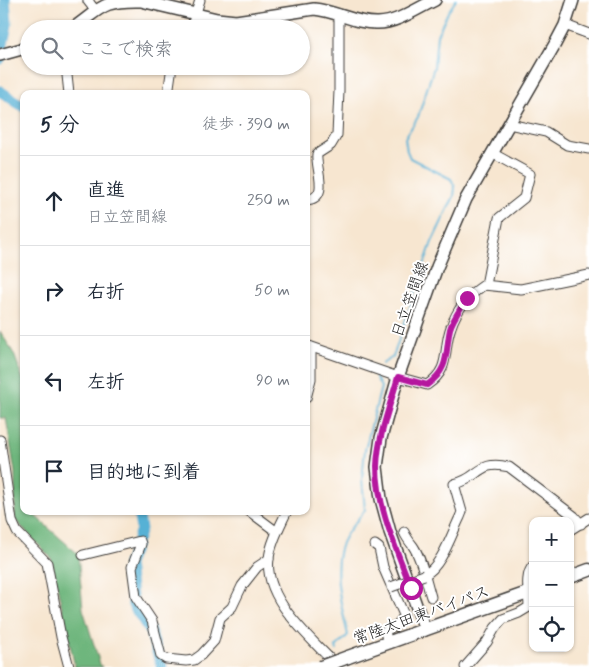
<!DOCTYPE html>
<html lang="ja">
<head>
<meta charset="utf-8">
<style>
	body { margin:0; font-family:Mynerve,"Klee One",sans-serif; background:#f6f6f7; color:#1f2937 }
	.controls { position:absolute; right:15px; bottom:15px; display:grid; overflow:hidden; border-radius:10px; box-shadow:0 1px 4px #0004 }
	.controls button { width:45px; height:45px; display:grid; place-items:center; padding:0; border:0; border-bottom:1px solid #e0e1e3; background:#fff; color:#1f2937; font:25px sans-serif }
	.stop { position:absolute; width:15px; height:15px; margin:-11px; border:4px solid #b5179e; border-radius:50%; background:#fff }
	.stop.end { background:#b5179e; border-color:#fff; box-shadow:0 1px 5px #0008 }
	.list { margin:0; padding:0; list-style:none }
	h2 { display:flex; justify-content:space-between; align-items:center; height:65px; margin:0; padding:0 20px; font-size:21px }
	h2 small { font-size:16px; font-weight:400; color:#747a83 }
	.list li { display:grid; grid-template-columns:32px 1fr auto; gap:15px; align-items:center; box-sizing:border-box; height:90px; padding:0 20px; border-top:1px solid #e0e1e3 }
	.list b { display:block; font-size:19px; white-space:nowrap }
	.list p { margin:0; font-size:16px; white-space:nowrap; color:#747a83 }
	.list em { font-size:16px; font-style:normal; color:#747a83 }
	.icon { flex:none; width:28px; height:28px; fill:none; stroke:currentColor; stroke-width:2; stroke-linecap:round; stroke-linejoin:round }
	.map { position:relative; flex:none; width:589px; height:667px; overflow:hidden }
	.search { position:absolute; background:#fff; box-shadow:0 1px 4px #0004; left:20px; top:20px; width:290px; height:55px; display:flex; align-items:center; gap:12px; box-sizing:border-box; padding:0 18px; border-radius:28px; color:#747a83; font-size:19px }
	.panel { position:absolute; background:#fff; box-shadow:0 1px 4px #0004; left:20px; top:90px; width:290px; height:425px; border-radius:10px }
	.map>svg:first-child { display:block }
	.forest { fill:#6eb67d; stroke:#45694c }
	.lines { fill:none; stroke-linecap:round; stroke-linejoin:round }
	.stream { stroke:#57b1d5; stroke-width:2 }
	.river { stroke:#57b1d5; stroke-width:11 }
	.minor-casing { stroke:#3d3a37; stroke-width:11 }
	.major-casing { stroke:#3d3a37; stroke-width:14 }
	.highway-casing { stroke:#3d3a37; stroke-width:15 }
	.minor { stroke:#fff; stroke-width:9 }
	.major { stroke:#fff; stroke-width:11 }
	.highway { stroke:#fff; stroke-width:12 }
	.minor-bridge-casing { stroke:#3d3a37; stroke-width:11; stroke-linecap:butt }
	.highway-bridge-casing { stroke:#3d3a37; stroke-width:15; stroke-linecap:butt }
	.minor-bridge { stroke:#fff; stroke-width:9 }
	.highway-bridge { stroke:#fff; stroke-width:12 }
	.route { stroke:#b5179e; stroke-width:6 }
	.labels { text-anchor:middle; stroke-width:4; stroke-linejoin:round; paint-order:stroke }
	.street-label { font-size:16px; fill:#1c1c1c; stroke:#fff }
</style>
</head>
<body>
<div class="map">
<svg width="589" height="667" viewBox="0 0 589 667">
	<rect width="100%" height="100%" fill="#fff"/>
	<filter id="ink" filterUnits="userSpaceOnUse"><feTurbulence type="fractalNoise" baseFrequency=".02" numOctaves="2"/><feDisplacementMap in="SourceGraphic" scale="10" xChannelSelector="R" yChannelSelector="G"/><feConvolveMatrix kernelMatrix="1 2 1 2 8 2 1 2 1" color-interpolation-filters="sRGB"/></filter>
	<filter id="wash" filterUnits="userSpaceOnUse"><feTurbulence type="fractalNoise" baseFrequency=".0096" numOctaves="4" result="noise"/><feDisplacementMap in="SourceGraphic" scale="20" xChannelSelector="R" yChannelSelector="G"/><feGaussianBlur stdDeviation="1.12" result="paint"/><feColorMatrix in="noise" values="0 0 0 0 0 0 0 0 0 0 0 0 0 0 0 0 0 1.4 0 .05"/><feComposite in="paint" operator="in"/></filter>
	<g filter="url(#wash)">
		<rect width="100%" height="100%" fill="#f7e6d0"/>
		<path class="forest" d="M0 331 14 354 24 382V511H33V514L78 554 83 609 100 664 102 667H75L51 558 15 520V472L6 418H0Z"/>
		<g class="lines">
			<g class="stream">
				<path d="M382 364 393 357 432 242 454 196 455 187 451 179 410 158 407 151 405 138 418 117 434 67 437 35 448 12 456 0"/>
				<path d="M337 650 336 647 348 635C341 605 329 562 346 535 352 526 359 518 365 510L362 479 365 450 381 387 376 378 377 375"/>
			</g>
			<g class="river">
				<path d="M0 59 7 24 5 0"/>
				<path d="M0 91 24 107"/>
				<path d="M138 511 141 529 138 538"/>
				<path d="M136 544 128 564 133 605 150 631 162 667"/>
			</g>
		</g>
	</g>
	<g filter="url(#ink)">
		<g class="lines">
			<g class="minor-casing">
				<g id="minor">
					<path d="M89 0 88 1 95 10"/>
					<path d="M565 25 589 34"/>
					<path d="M191 29 200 0"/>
					<path d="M66 66 69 94"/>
					<path d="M170 94 169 87 172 66"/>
					<path d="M509 124 546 132 567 145 589 149"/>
					<path d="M306 200C331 198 315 169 317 154L331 145 337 135 339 91V14"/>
					<path d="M486 285 499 218 524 198 530 174 492 153"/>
					<path d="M306 345 398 377 427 385C452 368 442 351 451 327 457 309 469 295 484 285L521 289 589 275"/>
					<path d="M306 398 311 379V347"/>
					<path d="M0 440 12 521 17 532 47 563 61 637 69 667"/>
					<path d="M249 511 277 532"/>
					<path d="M287 511C280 526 271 542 269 558 263 599 310 637 336 665"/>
					<path d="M570 530 589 518"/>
					<path d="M404 532C406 537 409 541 413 546 422 559 426 581 431 597"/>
					<path d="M375 545 379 548 383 567 404 615C398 628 393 624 385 632L388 643"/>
					<path d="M83 555 140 541 141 544 132 567 136 597 152 621 161 656 166 659 186 661 194 660 201 655 214 641 220 618 232 607 242 586 257 567 269 559"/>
					<path d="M424 575C441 568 452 533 460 517L462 512 454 484C480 479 477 459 509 467L574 516 581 524"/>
					<path d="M465 667 487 642 495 628 503 619 519 613 529 607C529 595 524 575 533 566"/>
				</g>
			</g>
			<g class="major-casing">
				<g id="major">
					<path d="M72 29C102 8 101 0 141 1L217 19 236 21 314 9C336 11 356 24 378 23 397 23 418 8 435 0"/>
					<path d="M0 55 29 47"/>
					<path d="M425 630 390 532 381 499 377 467 381 438 398 377 437 267 466 199 555 44 565 25 573 0"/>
				</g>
			</g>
			<g class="highway-casing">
				<g id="highway">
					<path d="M570 577 589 570"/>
					<path d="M348 657 533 591"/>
				</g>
			</g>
			<use href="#minor" class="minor"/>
			<use href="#major" class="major"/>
			<use href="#highway" class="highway"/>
			<g class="minor-bridge-casing">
				<path id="minor-bridge" d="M391 587 424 575"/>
			</g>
			<g class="highway-bridge-casing">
				<path id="highway-bridge" d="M321 667 348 657"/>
			</g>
			<use href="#minor-bridge" class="minor-bridge"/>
			<use href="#highway-bridge" class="highway-bridge"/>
		</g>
	</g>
	<g class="lines" filter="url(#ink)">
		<path class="route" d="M411 588C397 550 377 508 377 466 378 436 390 406 398 377L427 385C450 369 445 353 450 329 453 318 462 307 467 298"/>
	</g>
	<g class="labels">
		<g class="street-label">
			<text transform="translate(409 299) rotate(-70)" y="6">日立笠間線</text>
			<text transform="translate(421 614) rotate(-20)" y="6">常陸太田東バイパス</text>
		</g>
	</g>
</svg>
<div class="controls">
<button>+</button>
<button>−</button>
<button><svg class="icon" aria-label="locate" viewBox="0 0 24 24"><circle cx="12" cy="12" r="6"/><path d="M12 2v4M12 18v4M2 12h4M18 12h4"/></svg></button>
</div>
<div class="stop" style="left:411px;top:588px"></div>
<div class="stop end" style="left:467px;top:298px"></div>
<div class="search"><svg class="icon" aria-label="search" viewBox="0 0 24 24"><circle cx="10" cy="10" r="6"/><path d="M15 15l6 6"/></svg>ここで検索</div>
<section class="panel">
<h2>5 分<small>徒歩 · 390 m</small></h2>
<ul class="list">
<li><svg class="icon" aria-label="ahead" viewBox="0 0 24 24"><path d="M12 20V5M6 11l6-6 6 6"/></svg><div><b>直進</b><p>日立笠間線</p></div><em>250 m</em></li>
<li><svg class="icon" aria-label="right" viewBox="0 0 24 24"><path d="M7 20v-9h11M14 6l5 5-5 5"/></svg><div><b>右折</b></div><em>50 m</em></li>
<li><svg class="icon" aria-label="left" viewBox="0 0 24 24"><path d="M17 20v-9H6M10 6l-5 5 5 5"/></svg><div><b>左折</b></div><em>90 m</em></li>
<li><svg class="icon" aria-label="arrive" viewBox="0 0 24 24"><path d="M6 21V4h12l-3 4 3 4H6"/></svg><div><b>目的地に到着</b></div></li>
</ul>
</section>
</div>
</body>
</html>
